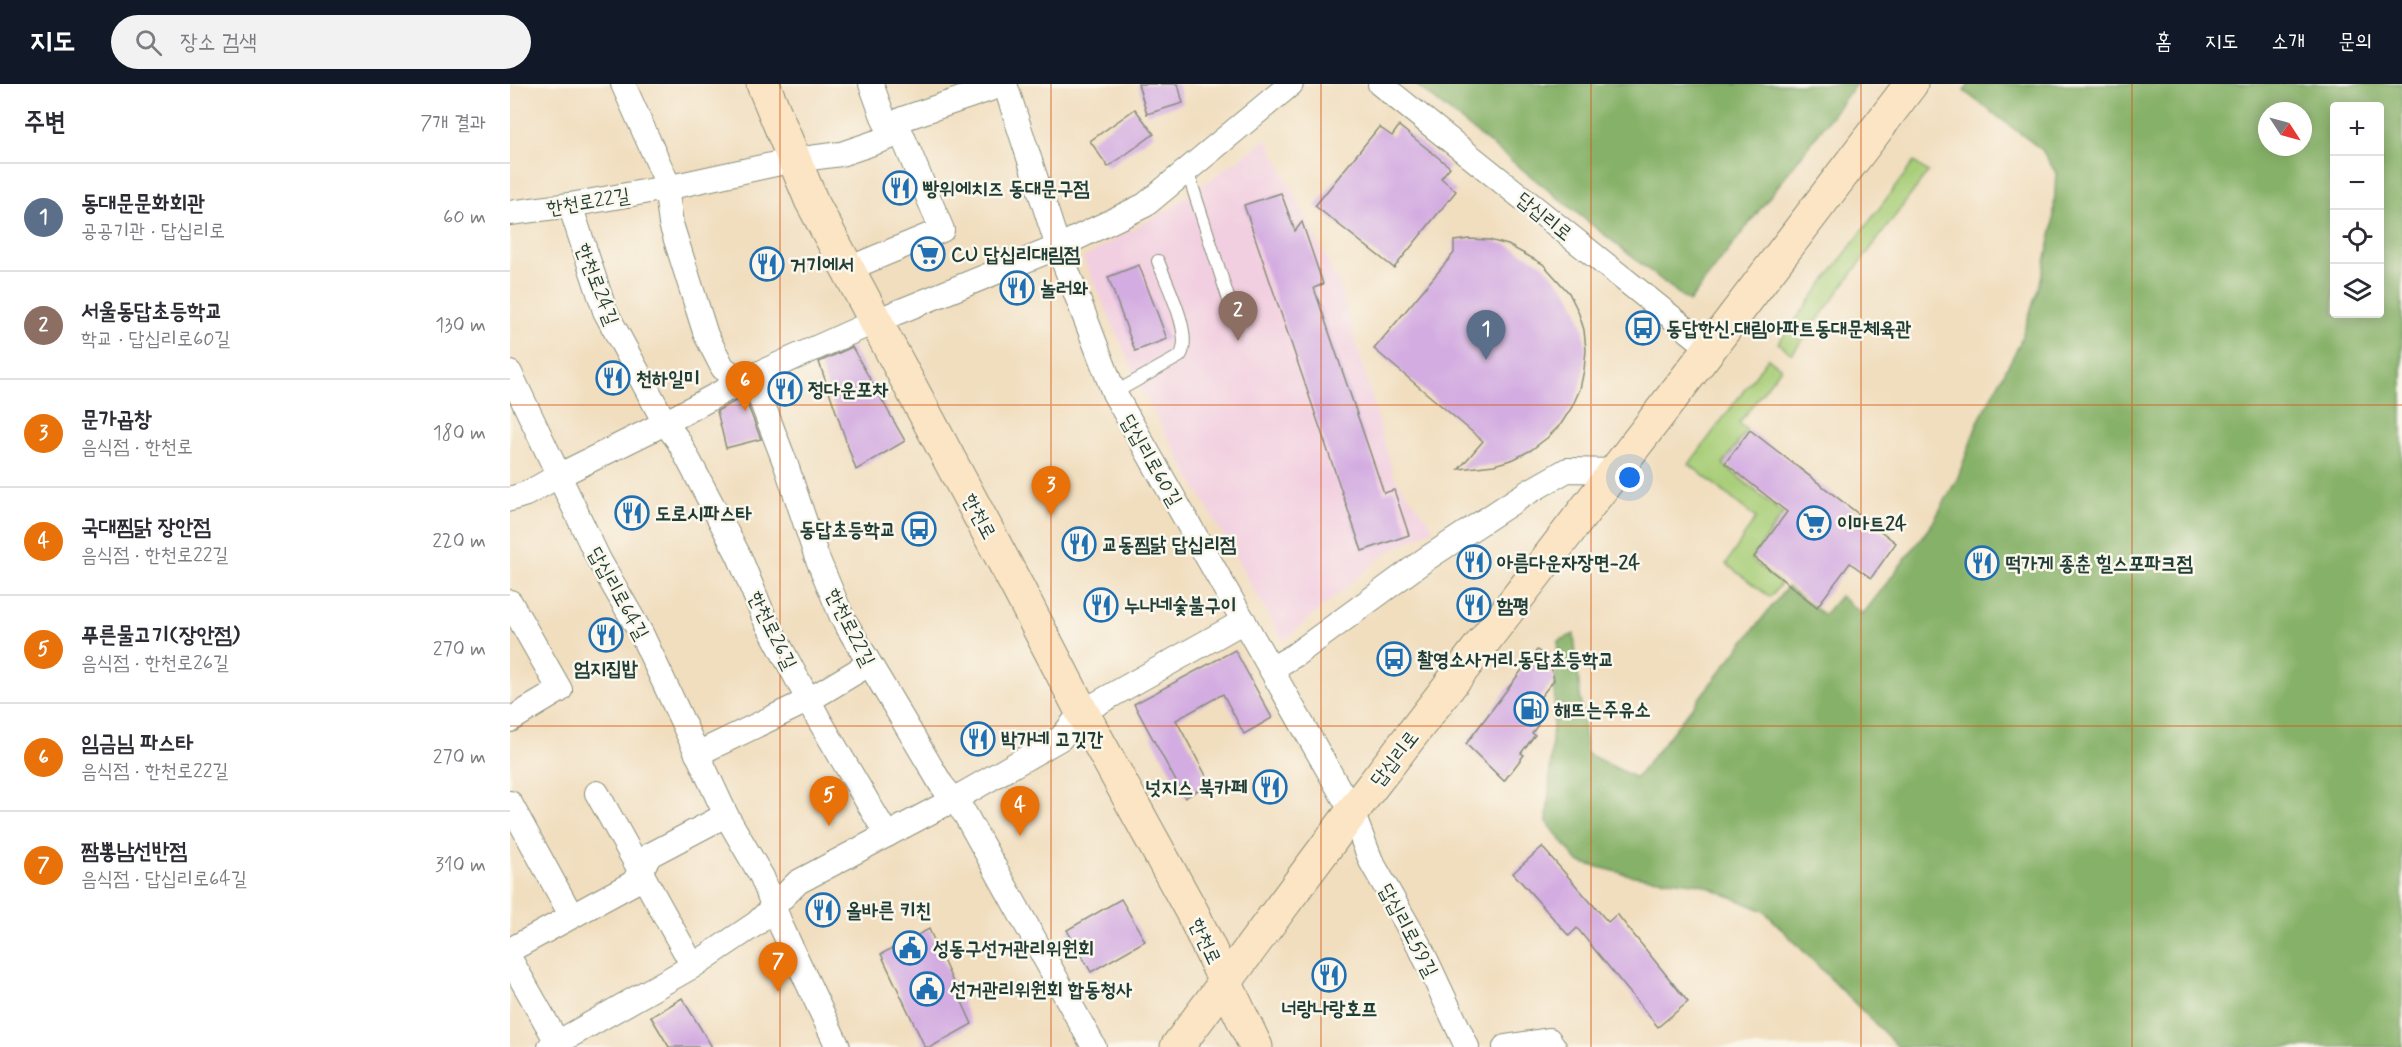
<!DOCTYPE html>
<html lang="ko">
<head>
<meta charset="utf-8">
<style>
	body { margin:0; font-family:Mynerve,"Poor Story",sans-serif; background:#f2f2f3; color:#2b2b33 }
	.controls { position:absolute; right:18px; top:18px; display:grid; overflow:hidden; border-radius:6px; box-shadow:0 3px 15px #0003 }
	.controls button { width:54px; height:54px; display:grid; place-items:center; padding:0; border:0; border-bottom:2px solid #e1e1e2; background:#fff; color:#2b2b33; font:30px sans-serif }
	.compass { position:absolute; left:1748px; top:18px; width:54px; height:54px; border-radius:50%; background:#fff; box-shadow:0 3px 15px #0003; rotate:126deg }
	.you { position:absolute; left:1120px; top:394px; width:21px; height:21px; margin:-15px; border:4px solid #fff; border-radius:50%; background:#1a73e8; box-shadow:0 0 0 9px #1a73e833 }
	.badge { display:grid; place-items:center; width:39px; height:39px; border-radius:50%; background:#111827; color:#fff; font-size:20px; font-weight:700 }
	.pin { position:absolute; translate:-50% -50px; filter:drop-shadow(0 2px 3px #0008) }
	.pin::after { content:''; position:absolute; top:32px; width:21px; height:18px; background:inherit; clip-path:polygon(0 0,100% 0,50% 100%) }
	.list { margin:0; padding:0; list-style:none }
	h2 { display:flex; justify-content:space-between; align-items:center; height:78px; margin:0; padding:0 24px; font-size:26px }
	h2 small { font-size:20px; font-weight:400; color:#7c7c81 }
	.list li { display:grid; grid-template-columns:39px 1fr auto; gap:18px; align-items:center; box-sizing:border-box; height:108px; padding:0 24px; border-top:2px solid #e1e1e2 }
	.list b { display:block; font-size:22px; white-space:nowrap }
	.list p { margin:0; font-size:20px; white-space:nowrap; color:#7c7c81 }
	.list em { font-size:20px; font-style:normal; color:#7c7c81 }
	.icon { flex:none; width:33px; height:33px; fill:none; stroke:currentColor; stroke-width:2; stroke-linecap:round; stroke-linejoin:round }
	.map { position:relative; flex:none; width:1892px; height:963px; overflow:hidden }
	header { display:flex; align-items:center; gap:36px; box-sizing:border-box; height:84px; padding:0 30px; background:#111827; color:#fff }
	header strong { font-size:28px }
	nav { display:flex; gap:33px; margin-inline-start:auto; font-size:21px }
	.search { width:420px; height:54px; background:#f2f2f3; display:flex; align-items:center; gap:15px; box-sizing:border-box; padding:0 21px; border-radius:33px; color:#7c7c81; font-size:22px }
	main { display:flex }
	aside { flex:1; background:#fff }
	.map>svg:first-child { display:block }
	.built { fill:#f2cfe0 }
	.green { fill:#a8ce78; stroke:#648656; stroke-width:1.5 }
	.forest { fill:#86b168; stroke:#52774e; stroke-width:1.5; fill-rule:evenodd }
	.building { fill:#d3ace1 }
	.lines { fill:none; stroke-linecap:round; stroke-linejoin:round }
	.service-casing { stroke:#888e7a; stroke-width:14 }
	.minor-casing { stroke:#888e7a; stroke-width:26 }
	.secondary-casing { stroke:#888e7a; stroke-width:35 }
	.service { stroke:#fff; stroke-width:12 }
	.minor { stroke:#fff; stroke-width:24 }
	.secondary { stroke:#fce5c4; stroke-width:33 }
	.grid { fill:none; stroke:#d45610; stroke-width:1.5; stroke-opacity:0.55 }
	.labels { text-anchor:middle; stroke-width:5; stroke-linejoin:round; paint-order:stroke }
	.poi-label { font-size:20px; font-weight:bold; fill:#1f3d34; stroke:#fbf7ec; text-anchor:start }
	.street-label { font-size:20px; fill:#1f3d34; stroke:#fbf7ec }
</style>
</head>
<body>
<header>
<strong>지도</strong>
<div class="search"><svg class="icon" aria-label="search" viewBox="0 0 24 24"><circle cx="10" cy="10" r="6"/><path d="M15 15l6 6"/></svg>장소 검색</div>
<nav><a>홈</a><a>지도</a><a>소개</a><a>문의</a></nav>
</header>
<main>
<aside>
<h2>주변<small>7개 결과</small></h2>
<ul class="list">
<li><span class="badge" style="background:#5c6f8a">1</span><div><b>동대문문화회관</b><p>공공기관 · 답십리로</p></div><em>60 m</em></li>
<li><span class="badge" style="background:#8d6e63">2</span><div><b>서울동답초등학교</b><p>학교 · 답십리로60길</p></div><em>130 m</em></li>
<li><span class="badge" style="background:#e8710a">3</span><div><b>문가곱창</b><p>음식점 · 한천로</p></div><em>180 m</em></li>
<li><span class="badge" style="background:#e8710a">4</span><div><b>국대찜닭 장안점</b><p>음식점 · 한천로22길</p></div><em>220 m</em></li>
<li><span class="badge" style="background:#e8710a">5</span><div><b>푸른물고기(장안점)</b><p>음식점 · 한천로26길</p></div><em>270 m</em></li>
<li><span class="badge" style="background:#e8710a">6</span><div><b>임금님 파스타</b><p>음식점 · 한천로22길</p></div><em>270 m</em></li>
<li><span class="badge" style="background:#e8710a">7</span><div><b>짬뽕남선반점</b><p>음식점 · 답십리로64길</p></div><em>310 m</em></li>
</ul>
</aside>
<div class="map">
<svg width="1892" height="963" viewBox="0 0 1892 963">
	<rect width="100%" height="100%" fill="#fbf7ec"/>
	<filter id="ink" filterUnits="userSpaceOnUse"><feTurbulence type="fractalNoise" baseFrequency=".0167" numOctaves="2"/><feDisplacementMap in="SourceGraphic" scale="12" xChannelSelector="R" yChannelSelector="G"/><feConvolveMatrix kernelMatrix="1 2 1 2 8 2 1 2 1" color-interpolation-filters="sRGB"/></filter>
	<filter id="wash" filterUnits="userSpaceOnUse"><feTurbulence type="fractalNoise" baseFrequency=".008" numOctaves="4" result="noise"/><feDisplacementMap in="SourceGraphic" scale="24" xChannelSelector="R" yChannelSelector="G"/><feGaussianBlur stdDeviation="1.35" result="paint"/><feColorMatrix in="noise" values="0 0 0 0 0 0 0 0 0 0 0 0 0 0 0 0 0 1.4 0 .05"/><feComposite in="paint" operator="in"/></filter>
	<g filter="url(#wash)">
		<rect width="100%" height="100%" fill="#f1debf"/>
		<path class="built" d="M757 55 831 204 884 393 924 444 875 470 773 557 634 311 573 174 662 123Z"/>
		<g class="green">
			<path d="M1404 78 1418 88 1282 270 1268 259Z"/>
			<path d="M1258 274 1271 284 1229 339 1237 346 1213 380 1273 430 1241 475 1271 500 1260 513 1216 480 1246 434 1179 380Z"/>
		</g>
		<g class="forest">
			<path d="M905 0H1346L1179 218Z"/>
			<path d="M1459 0H1892V963H1388L1254 827 1191 800 1124 792 1068 778 1037 738 1048 557 1064 550 1076 669 1126 694 1277 503 1314 531 1330 512 1353 530 1422 440 1448 393 1468 338 1509 261 1530 199 1543 143 1546 89 1532 66 1454 7ZM1824 22H1870V230H1824ZM1757 27H1793V63H1757Z"/>
		</g>
		<g id="blocks">
			<g class="building">
				<path d="M628 0H668L673 19 637 30Z"/>
				<path d="M625 25 644 50 598 83 580 57Z"/>
				<path d="M889 42 940 83 931 94 946 107 884 184 805 122 869 43 882 52Z"/>
				<path d="M771 109 785 147 792 138 813 200 804 204 874 409 884 406 899 451 852 467 734 121Z"/>
				<path d="M959 155 979 156 998 161 1033 180 1059 209 1068 227 1074 246 1076 266 1074 286 1070 305 1062 323 1051 340 1037 354 1021 366 1004 375 984 381 949 385 973 357 864 265 944 169V157Z"/>
				<path d="M629 181 657 255 625 267 598 193Z"/>
				<path d="M342 263 395 357 346 386 309 278Z"/>
				<path d="M231 314 236 317 251 355 216 364 207 327Z"/>
				<path d="M1240 346 1386 459 1361 494 1340 479 1307 523 1244 473 1277 428 1215 379Z"/>
				<path d="M725 566 762 634 734 650 713 610 666 636 700 699 675 714 624 620Z"/>
				<path d="M1027 566 1040 575 1044 596 1015 632 1028 641 1022 649 1025 651 1011 669 1014 671 994 697 956 660Z"/>
				<path d="M1032 763 1098 838 1107 830 1178 918 1148 943 1067 844 1059 852 1003 789Z"/>
				<path d="M611 815 635 857 581 888 557 846Z"/>
				<path d="M419 845 462 940 421 963H415L371 870Z"/>
				<path d="M172 914 202 963H159L141 933Z"/>
			</g>
		</g>
	</g>
	<g filter="url(#ink)">
		<use href="#blocks" fill-opacity="0" stroke="#888e7a" stroke-width="1.5"/>
		<g class="lines">
			<g class="service-casing">
				<g id="service">
					<path d="M677 86 727 241"/>
					<path d="M604 309 670 272C684 252 656 199 648 177"/>
				</g>
			</g>
			<g class="minor-casing">
				<g id="minor">
					<path d="M113 0 155 94 161 140 196 251 213 284 248 308 276 381 306 471 332 533 431 700 455 730 584 963"/>
					<path d="M495 0 548 163 604 309 842 728 861 777 911 865 957 963"/>
					<path d="M870 0 1200 264"/>
					<path d="M60 121 95 227 155 339 168 356 229 472 254 533 308 634 377 751"/>
					<path d="M0 129 60 121 156 104 284 76 331 70 378 54 392 35 495 0"/>
					<path d="M338 185 432 146 392 51 375 38 361 0"/>
					<path d="M0 289 89 476 132 551 216 731 252 793 272 844 328 963"/>
					<path d="M0 415 16 410 50 391 155 339 232 297 366 237 548 163 635 121 781 0"/>
					<path d="M0 518 50 606 0 636"/>
					<path d="M761 585 785 571 916 475 1015 410 1057 386 1106 387"/>
					<path d="M187 670 299 616 359 580"/>
					<path d="M87 709 183 882"/>
					<path d="M0 719 61 831"/>
					<path d="M0 866 123 799 140 771 216 731"/>
					<path d="M0 875 50 963"/>
					<path d="M40 963 183 882 247 839 288 798 443 716 551 654 572 628 734 537"/>
					<path d="M995 963 1039 956 1044 963"/>
				</g>
			</g>
			<g class="secondary-casing">
				<g id="secondary">
					<path d="M253 0 301 116 509 506 572 628 683 830 746 963"/>
					<path d="M667 963 842 728 1200 264 1401 0"/>
				</g>
			</g>
			<use href="#service" class="service"/>
			<use href="#minor" class="minor"/>
			<use href="#secondary" class="secondary"/>
		</g>
	</g>
	<path class="grid" d="M270 0V963M541 0V963M811 0V963M1081 0V963M1351 0V963M1622 0V963M0 321H1892M0 642H1892"/>
	<defs>
		<g id="restaurant-ring" transform="scale(1.725)"><circle r="9.5" fill="#fbf7ec" stroke="#1f6fb2" stroke-width="1.5"/><path d="M-5-6h1v4h1v-4h1v4h1v-4h1v5L-1.5 .5V6h-2V.5L-5-1ZM5-6V6H3V1.5H1.5Q1.5-4 5-6Z" fill="#1f6fb2"/></g>
		<g id="supermarket-ring" transform="scale(1.725)"><circle r="9.5" fill="#fbf7ec" stroke="#1f6fb2" stroke-width="1.5"/><path d="M-6-5.5h2.5l.6 2H6L4.5 2H-2.5L-4.4-4H-6ZM-1.5 3.2a1.3 1.3 0 1 0 .1 0ZM3 3.2a1.3 1.3 0 1 0 .1 0Z" fill="#1f6fb2"/></g>
		<g id="bus-ring" transform="scale(1.725)"><circle r="9.5" fill="#fbf7ec" stroke="#1f6fb2" stroke-width="1.5"/><path d="M-5-6H5V4H4V6H2V4H-2V6H-4V4H-5ZM-3.5-4V0h7V-4ZM-3.5 1.2v1.5H-2V1.2ZM2 1.2v1.5H3.5V1.2Z" fill="#1f6fb2"/></g>
		<g id="fuel-ring" transform="scale(1.725)"><circle r="9.5" fill="#fbf7ec" stroke="#1f6fb2" stroke-width="1.5"/><path d="M-5.5-6h7V0h2V4h1.3V-2.5L3-4.5l.8-.8L6-3V5H2.5V1h-1V6h-7ZM-4.2-4.7v3.2H.2V-4.7Z" fill="#1f6fb2"/></g>
		<g id="civic-ring" transform="scale(1.725)"><circle r="9.5" fill="#fbf7ec" stroke="#1f6fb2" stroke-width="1.5"/><path d="M-.6-6.5H3V-4.5H.6V-3L4-1V1h2V6H-6V1h2V-1L-.6-3ZM-1.2 2.5V6h2.4V2.5Z" fill="#1f6fb2"/></g>
	</defs>
	<g fill-rule="evenodd">
		<use href="#restaurant-ring" x="390" y="104"/>
		<use href="#supermarket-ring" x="418" y="170"/>
		<use href="#restaurant-ring" x="257" y="180"/>
		<use href="#restaurant-ring" x="507" y="204"/>
		<use href="#bus-ring" x="1133" y="244"/>
		<use href="#restaurant-ring" x="103" y="294"/>
		<use href="#restaurant-ring" x="275" y="305"/>
		<use href="#restaurant-ring" x="122" y="429"/>
		<use href="#supermarket-ring" x="1304" y="439"/>
		<use href="#bus-ring" x="409" y="445"/>
		<use href="#restaurant-ring" x="569" y="460"/>
		<use href="#restaurant-ring" x="964" y="478"/>
		<use href="#restaurant-ring" x="1472" y="479"/>
		<use href="#restaurant-ring" x="591" y="521"/>
		<use href="#restaurant-ring" x="964" y="521"/>
		<use href="#restaurant-ring" x="96" y="551"/>
		<use href="#bus-ring" x="884" y="575"/>
		<use href="#fuel-ring" x="1021" y="625"/>
		<use href="#restaurant-ring" x="468" y="655"/>
		<use href="#restaurant-ring" x="760" y="703"/>
		<use href="#restaurant-ring" x="313" y="826"/>
		<use href="#civic-ring" x="400" y="864"/>
		<use href="#restaurant-ring" x="819" y="891"/>
		<use href="#civic-ring" x="417" y="905"/>
	</g>
	<g class="labels">
		<g class="poi-label">
			<text x="413" y="111">빵위에치즈 동대문구점</text>
			<text x="441" y="177">CU 답십리대림점</text>
			<text x="280" y="187">거기에서</text>
			<text x="530" y="211">놀러와</text>
			<text x="1156" y="251">동답한신.대림아파트동대문체육관</text>
			<text x="126" y="301">천하일미</text>
			<text x="298" y="312">정다운포차</text>
			<text x="145" y="436">도로시파스타</text>
			<text x="1327" y="446">이마트24</text>
			<text x="386" y="452" text-anchor="end">동답초등학교</text>
			<text x="592" y="467">교동찜닭 답십리점</text>
			<text x="987" y="485">아름다운자장면-24</text>
			<text x="1495" y="486">떡가게 종춘 힐스포파크점</text>
			<text x="614" y="528">누나네숯불구이</text>
			<text x="987" y="528">함평</text>
			<text x="907" y="582">촬영소사거리.동답초등학교</text>
			<text x="96" y="591" text-anchor="middle">엄지집밥</text>
			<text x="1044" y="632">해뜨는주유소</text>
			<text x="491" y="662">박가네 고깃간</text>
			<text x="737" y="710" text-anchor="end">넛지스 북카페</text>
			<text x="336" y="833">올바른 키친</text>
			<text x="423" y="871">성동구선거관리위원회</text>
			<text x="440" y="912">선거관리위원회 합동청사</text>
			<text x="819" y="931" text-anchor="middle">너랑나랑호프</text>
		</g>
		<g class="street-label">
			<text transform="translate(78 117) rotate(-9)" y="7">한천로22길</text>
			<text transform="translate(1035 132) rotate(39)" y="7">답십리로</text>
			<text transform="translate(88 200) rotate(69)" y="7">한천로24길</text>
			<text transform="translate(642 376) rotate(60)" y="7">답십리로60길</text>
			<text transform="translate(470 432) rotate(62)" y="7">한천로</text>
			<text transform="translate(109 509) rotate(61)" y="7">답십리로64길</text>
			<text transform="translate(341 543) rotate(63)" y="7">한천로22길</text>
			<text transform="translate(263 546) rotate(64)" y="7">한천로26길</text>
			<text transform="translate(884 674) rotate(-52)" y="7">답십리로</text>
			<text transform="translate(899 846) rotate(62)" y="7">답십리로59길</text>
			<text transform="translate(696 857) rotate(65)" y="7">한천로</text>
		</g>
	</g>
</svg>
<div class="controls">
<button>+</button>
<button>−</button>
<button><svg class="icon" aria-label="locate" viewBox="0 0 24 24"><circle cx="12" cy="12" r="6"/><path d="M12 2v4M12 18v4M2 12h4M18 12h4"/></svg></button>
<button><svg class="icon" aria-label="layers" viewBox="0 0 24 24"><path d="M12 4l9 5-9 5-9-5zM3 14l9 5 9-5"/></svg></button>
</div>
<svg class="compass" viewBox="-18 -18 36 36"><path d="M0-13l5 13h-10z" fill="#e53935"/><path d="M0 13l5-13h-10z" fill="#7c7c81"/></svg>
<div class="you"></div>
<div class="pin badge" style="left:976px;top:276px;background:#5c6f8a">1</div>
<div class="pin badge" style="left:728px;top:257px;background:#8d6e63">2</div>
<div class="pin badge" style="left:541px;top:432px;background:#e8710a">3</div>
<div class="pin badge" style="left:510px;top:752px;background:#e8710a">4</div>
<div class="pin badge" style="left:319px;top:742px;background:#e8710a">5</div>
<div class="pin badge" style="left:235px;top:327px;background:#e8710a">6</div>
<div class="pin badge" style="left:268px;top:908px;background:#e8710a">7</div>
</div>
</main>
</body>
</html>
